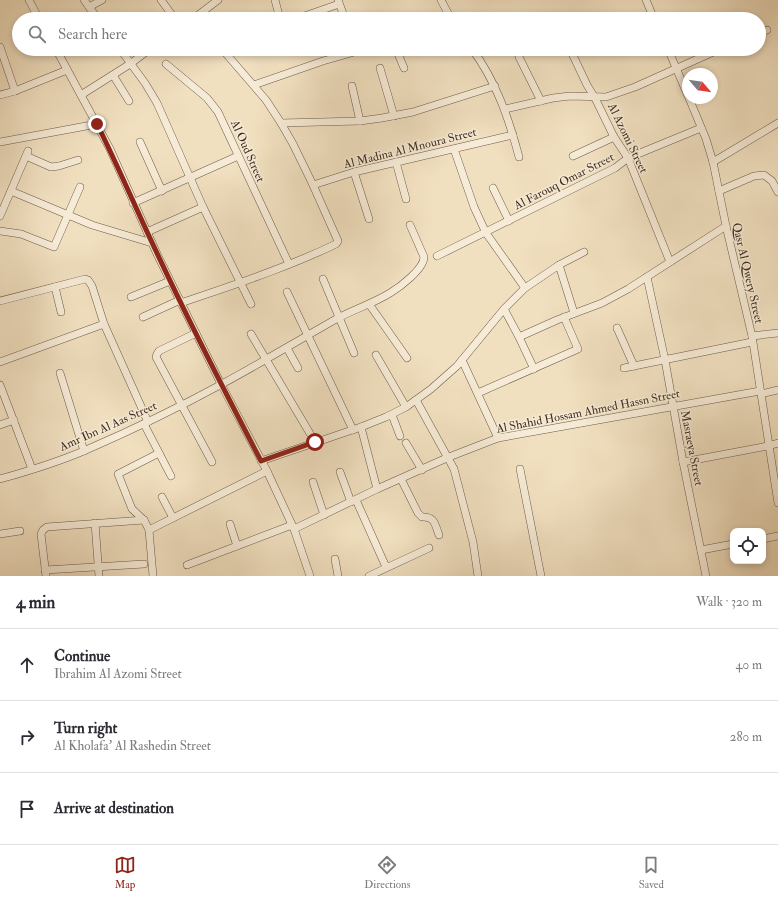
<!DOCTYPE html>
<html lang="en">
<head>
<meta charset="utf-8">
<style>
	body { margin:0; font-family:"IM FELL Double Pica",serif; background:#f2f2f3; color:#2b2b33 }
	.controls { position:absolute; right:12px; bottom:12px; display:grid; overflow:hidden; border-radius:8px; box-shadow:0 2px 6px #0003 }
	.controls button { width:36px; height:36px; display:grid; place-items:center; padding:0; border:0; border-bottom:1px solid #e1e1e2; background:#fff; color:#2b2b33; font:20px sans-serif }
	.compass { position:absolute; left:682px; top:68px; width:36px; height:36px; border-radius:50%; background:#fff; box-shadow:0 2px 6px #0003; rotate:119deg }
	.stop { position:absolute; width:12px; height:12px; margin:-9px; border:3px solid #8f2418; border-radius:50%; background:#fff }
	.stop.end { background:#8f2418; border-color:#fff; box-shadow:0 1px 4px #0008 }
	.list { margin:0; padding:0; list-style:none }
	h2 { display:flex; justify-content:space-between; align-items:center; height:52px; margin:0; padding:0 16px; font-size:17px }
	h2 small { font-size:13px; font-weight:400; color:#7c7c81 }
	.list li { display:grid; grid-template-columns:26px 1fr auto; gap:12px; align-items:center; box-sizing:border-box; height:72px; padding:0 16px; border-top:1px solid #e1e1e2 }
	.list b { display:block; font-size:15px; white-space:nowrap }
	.list p { margin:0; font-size:13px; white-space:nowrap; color:#7c7c81 }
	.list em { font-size:13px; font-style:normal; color:#7c7c81 }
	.icon { flex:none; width:22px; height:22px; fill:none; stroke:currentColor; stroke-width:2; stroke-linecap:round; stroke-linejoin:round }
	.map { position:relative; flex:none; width:778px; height:576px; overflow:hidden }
	.search { position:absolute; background:#fff; box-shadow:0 2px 6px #0003; left:12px; right:12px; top:12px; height:44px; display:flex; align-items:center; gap:10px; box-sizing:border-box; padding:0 14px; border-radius:22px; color:#7c7c81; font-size:15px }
	.sheet { height:268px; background:#fff }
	nav { display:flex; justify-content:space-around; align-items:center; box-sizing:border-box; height:56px; border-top:1px solid #e1e1e2; background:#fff; font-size:11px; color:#7c7c81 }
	nav a { display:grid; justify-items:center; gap:2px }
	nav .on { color:#8f2418 }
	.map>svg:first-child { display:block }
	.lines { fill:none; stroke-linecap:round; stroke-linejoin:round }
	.street-casing { stroke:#6c5a49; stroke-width:8 }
	.street { stroke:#f6ebd6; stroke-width:7 }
	.route { stroke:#8f2418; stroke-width:5 }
	.labels { text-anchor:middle; stroke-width:3; stroke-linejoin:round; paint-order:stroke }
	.street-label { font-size:12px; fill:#402e21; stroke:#f6ebd6 }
</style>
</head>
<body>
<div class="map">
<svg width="778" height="576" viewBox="0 0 778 576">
	<rect width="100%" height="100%" fill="#f1e0c0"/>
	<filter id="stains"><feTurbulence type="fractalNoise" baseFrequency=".005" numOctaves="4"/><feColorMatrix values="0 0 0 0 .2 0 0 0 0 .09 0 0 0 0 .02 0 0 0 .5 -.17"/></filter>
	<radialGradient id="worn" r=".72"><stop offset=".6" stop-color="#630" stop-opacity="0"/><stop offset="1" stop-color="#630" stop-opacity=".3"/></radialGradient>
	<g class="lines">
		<g class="street-casing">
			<g id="street">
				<path d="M29 0 39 19"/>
				<path d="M84 0 98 19"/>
				<path d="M161 0 175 19"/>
				<path d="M275 0 280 19"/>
				<path d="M338 0 345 19"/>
				<path d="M441 0 451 19"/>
				<path d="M646 0 654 19"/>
				<path d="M89 7 102 0"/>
				<path d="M193 19 218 0"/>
				<path d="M296 19 339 4"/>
				<path d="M759 33 767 30"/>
				<path d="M0 47 15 91"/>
				<path d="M56 49 110 149 157 254 221 384 267 471 294 529 310 576"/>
				<path d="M120 49 145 83 157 103 203 207 251 304"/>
				<path d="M396 49 404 68"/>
				<path d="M472 49C496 81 509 119 519 157"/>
				<path d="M570 49 587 85 595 98 614 137 628 158 670 262"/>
				<path d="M668 49 688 96"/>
				<path d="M519 57 541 101"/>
				<path d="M166 64 207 98 218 112 289 264"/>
				<path d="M380 68 394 116"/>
				<path d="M113 75 129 101"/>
				<path d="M254 85 323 61 365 49"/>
				<path d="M352 86 360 121"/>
				<path d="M0 95 15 91 67 70"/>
				<path d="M81 95 130 64 150 49"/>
				<path d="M689 98 706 139 713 162 726 226 752 336 778 503"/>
				<path d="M505 109 553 98 570 96 606 97 635 87 720 49"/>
				<path d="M281 123 360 121 382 118 413 112 495 86"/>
				<path d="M0 142 97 124"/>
				<path d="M140 142 162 191"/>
				<path d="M454 149 474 207 486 233 525 288"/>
				<path d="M26 156 51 167 59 166 78 160"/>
				<path d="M573 156 614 137"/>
				<path d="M396 162 406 199"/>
				<path d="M713 162 778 123"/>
				<path d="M354 172 369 219"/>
				<path d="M313 185 354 172 513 135"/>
				<path d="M493 188 509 221"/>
				<path d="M11 191 92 225 152 243"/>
				<path d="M719 191 754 176 764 175 772 181 778 192"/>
				<path d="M133 203 238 156"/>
				<path d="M0 216 28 151"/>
				<path d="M0 231 21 234 54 247 80 187"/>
				<path d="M147 232 203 207"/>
				<path d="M437 256 615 168 628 158 701 128"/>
				<path d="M559 265 574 313"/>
				<path d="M647 277 665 360 683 462 706 576"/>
				<path d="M323 279 354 353"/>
				<path d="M55 287 61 312"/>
				<path d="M287 292 353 430"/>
				<path d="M131 297 170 281"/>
				<path d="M0 301 85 279 88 280 92 286 104 324 148 422"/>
				<path d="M181 303C233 285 286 268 336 244L338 241 313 185 293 144 281 123 266 100 222 49"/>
				<path d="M369 304 407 358"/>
				<path d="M504 309 519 337 534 369"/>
				<path d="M143 317 180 300"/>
				<path d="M617 328 634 366"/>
				<path d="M196 333 159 351 157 354 156 357 212 462"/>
				<path d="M251 334 315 442"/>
				<path d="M752 336 778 333"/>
				<path d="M519 337 557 320 602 303 628 289 726 226"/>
				<path d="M287 348 298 368"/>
				<path d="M376 355 406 407"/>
				<path d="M462 360 498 438"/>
				<path d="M0 362 104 324"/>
				<path d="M624 368 752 342"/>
				<path d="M60 373 84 451"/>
				<path d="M0 385 32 469"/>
				<path d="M478 393 578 349 564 317"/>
				<path d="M761 394 778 390"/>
				<path d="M416 400 454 469 473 542 478 576"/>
				<path d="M392 415 400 436"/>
				<path d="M144 424 171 476"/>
				<path d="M0 425 14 420"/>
				<path d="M361 427 377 489"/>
				<path d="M406 443 422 470"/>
				<path d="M261 461 361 427 386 417 406 407 431 389 457 366 504 309 525 288 559 265 584 252"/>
				<path d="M683 462 768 446 778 443"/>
				<path d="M520 469 541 576"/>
				<path d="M340 472 351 502"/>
				<path d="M0 479C29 471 58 462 86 450 132 430 178 408 222 384 261 363 299 340 338 318 355 309 374 303 390 293 400 287 424 269 424 257L410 225"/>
				<path d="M401 479 418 513 422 517C435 516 435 525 439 535"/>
				<path d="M313 482 324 515"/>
				<path d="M162 497 173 518"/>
				<path d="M356 500 386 567"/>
				<path d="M95 523 99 576"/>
				<path d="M230 524 237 546"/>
				<path d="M294 529 377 489 449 457 498 438 760 391"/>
				<path d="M149 530 267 471"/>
				<path d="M0 534 20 531"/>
				<path d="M763 539 778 536"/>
				<path d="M701 550 733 544"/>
				<path d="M335 559 338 576"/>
				<path d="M187 565 292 525"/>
				<path d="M45 570 144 564"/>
				<path d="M46 576 41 534 43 530 47 527 144 520"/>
				<path d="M153 576 149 530 144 520 132 509 118 474 159 453"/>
				<path d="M369 576 429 548"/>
			</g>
		</g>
		<use href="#street" class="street"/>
	</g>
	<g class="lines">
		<path class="route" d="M97 124C118 166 136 209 156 251 189 322 225 392 261 461L315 442"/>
	</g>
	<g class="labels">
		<g class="street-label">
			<text transform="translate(628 138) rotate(64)" y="4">Al Azomi Street</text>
			<text transform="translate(410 148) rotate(-14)" y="4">Al Madina Al Mnoura Street</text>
			<text transform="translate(248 151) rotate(66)" y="4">Al Oud Street</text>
			<text transform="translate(564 181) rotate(-27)" y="4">Al Farouq Omar Street</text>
			<text transform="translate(748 273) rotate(77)" y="4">Qasr Al Qwery Street</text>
			<text transform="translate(588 411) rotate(-11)" y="4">Al Shahid Hossam Ahmed Hassn Street</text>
			<text transform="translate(108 426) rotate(-24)" y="4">Amr Ibn Al Aas Street</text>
			<text transform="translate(692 448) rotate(79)" y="4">Masraeya Street</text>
		</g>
	</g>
	<rect width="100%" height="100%" filter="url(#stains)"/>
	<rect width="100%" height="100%" fill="url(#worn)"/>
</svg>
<div class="controls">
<button><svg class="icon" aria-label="locate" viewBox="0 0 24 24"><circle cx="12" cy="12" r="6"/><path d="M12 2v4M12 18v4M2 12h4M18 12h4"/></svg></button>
</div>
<svg class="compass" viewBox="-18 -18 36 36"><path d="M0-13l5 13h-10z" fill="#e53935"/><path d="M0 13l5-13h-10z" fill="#7c7c81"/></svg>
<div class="stop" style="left:315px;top:442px"></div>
<div class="stop end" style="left:97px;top:124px"></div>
<div class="search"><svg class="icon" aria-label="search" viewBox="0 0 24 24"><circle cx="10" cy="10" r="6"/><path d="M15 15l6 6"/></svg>Search here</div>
</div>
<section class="sheet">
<h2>4 min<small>Walk · 320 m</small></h2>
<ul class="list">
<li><svg class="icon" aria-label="ahead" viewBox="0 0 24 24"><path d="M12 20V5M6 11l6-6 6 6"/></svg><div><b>Continue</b><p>Ibrahim Al Azomi Street</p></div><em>40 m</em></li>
<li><svg class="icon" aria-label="right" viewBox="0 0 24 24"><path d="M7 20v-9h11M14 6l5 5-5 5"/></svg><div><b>Turn right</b><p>Al Kholafa' Al Rashedin Street</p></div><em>280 m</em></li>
<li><svg class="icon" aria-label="arrive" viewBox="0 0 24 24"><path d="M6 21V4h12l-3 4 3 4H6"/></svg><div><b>Arrive at destination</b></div></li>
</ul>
</section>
<nav>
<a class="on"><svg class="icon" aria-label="map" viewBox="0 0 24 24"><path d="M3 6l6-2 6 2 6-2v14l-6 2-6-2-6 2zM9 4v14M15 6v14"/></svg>Map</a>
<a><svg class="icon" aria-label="directions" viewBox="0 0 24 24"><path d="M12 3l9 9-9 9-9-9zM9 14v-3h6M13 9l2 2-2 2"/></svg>Directions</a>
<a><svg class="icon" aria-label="saved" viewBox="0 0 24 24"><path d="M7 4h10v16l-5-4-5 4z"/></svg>Saved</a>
</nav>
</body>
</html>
